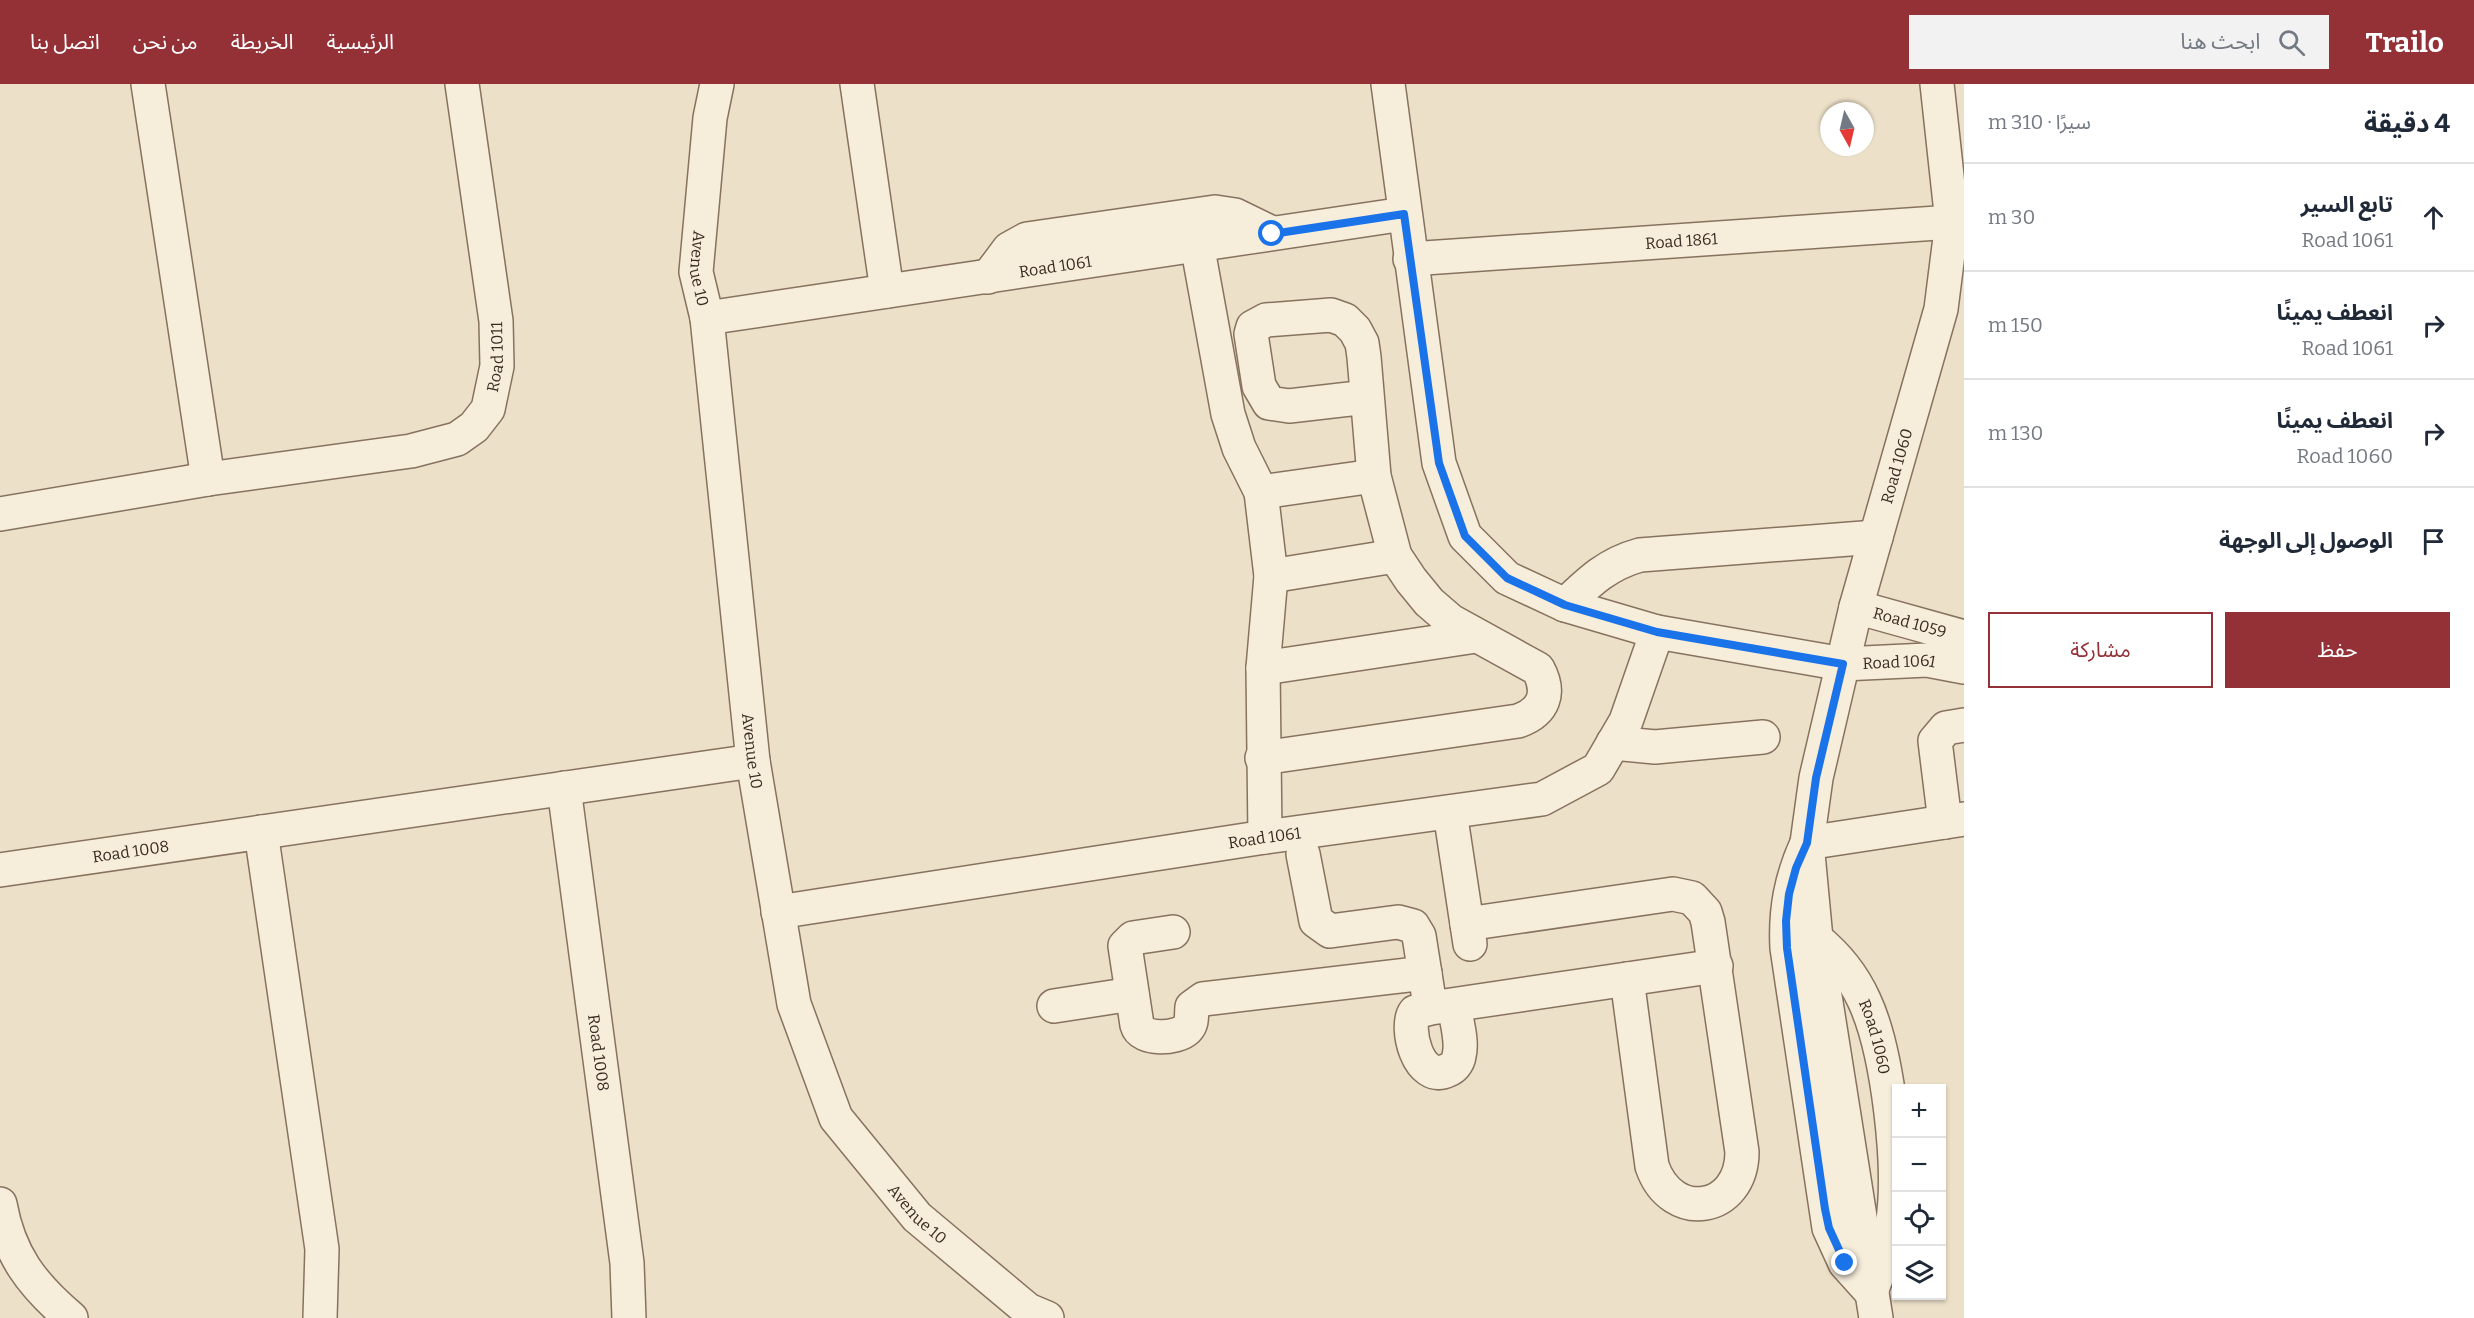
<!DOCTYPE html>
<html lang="ar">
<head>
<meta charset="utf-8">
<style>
	body { margin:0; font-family:Bitter,"Noto Sans Arabic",serif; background:#f2f2f3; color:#1f2937; direction:rtl }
	.controls { position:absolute; right:18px; bottom:18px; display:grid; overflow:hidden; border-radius:0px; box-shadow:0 2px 4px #0004 }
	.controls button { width:54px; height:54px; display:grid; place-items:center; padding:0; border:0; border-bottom:2px solid #e0e1e3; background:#fff; color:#1f2937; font:30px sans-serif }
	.compass { position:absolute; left:1820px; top:18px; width:54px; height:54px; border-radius:50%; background:#fff; box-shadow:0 2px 4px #0004; rotate:172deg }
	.stop { position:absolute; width:18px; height:18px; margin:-14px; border:4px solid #1a73e8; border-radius:50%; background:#fff }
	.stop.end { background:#1a73e8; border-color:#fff; box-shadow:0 2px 6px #0008 }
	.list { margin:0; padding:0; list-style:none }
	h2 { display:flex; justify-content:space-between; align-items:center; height:78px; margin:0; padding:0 24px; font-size:26px }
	h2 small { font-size:20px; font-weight:400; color:#747a83 }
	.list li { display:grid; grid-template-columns:39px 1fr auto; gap:18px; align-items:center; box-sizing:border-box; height:108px; padding:0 24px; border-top:2px solid #e0e1e3 }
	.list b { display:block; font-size:22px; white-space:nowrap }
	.list p { margin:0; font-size:20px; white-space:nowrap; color:#747a83 }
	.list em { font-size:20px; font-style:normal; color:#747a83 }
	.actions { display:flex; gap:12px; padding:18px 24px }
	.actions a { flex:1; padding:14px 0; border:2px solid #933137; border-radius:0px; text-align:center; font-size:21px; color:#933137 }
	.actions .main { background:#933137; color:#fff }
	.icon { flex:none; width:33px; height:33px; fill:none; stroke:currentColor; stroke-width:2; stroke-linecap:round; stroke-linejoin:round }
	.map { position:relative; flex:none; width:1964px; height:1234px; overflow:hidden; direction:ltr }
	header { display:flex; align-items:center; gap:36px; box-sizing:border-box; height:84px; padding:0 30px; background:#933137; color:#fff }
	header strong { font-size:28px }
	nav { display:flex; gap:33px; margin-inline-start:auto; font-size:21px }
	.search { width:420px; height:54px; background:#f2f2f3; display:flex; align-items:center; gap:15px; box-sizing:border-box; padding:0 21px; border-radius:0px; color:#747a83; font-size:22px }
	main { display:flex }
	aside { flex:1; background:#fff }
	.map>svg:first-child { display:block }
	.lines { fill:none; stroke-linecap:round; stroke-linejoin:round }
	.minor-casing { stroke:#87725e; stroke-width:36 }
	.minor { stroke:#f7eddb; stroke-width:33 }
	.route { stroke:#1a73e8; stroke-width:8 }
	.labels { text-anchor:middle; stroke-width:4.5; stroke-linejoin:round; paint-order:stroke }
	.street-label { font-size:16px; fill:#392b21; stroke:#f4ead7 }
</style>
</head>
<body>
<header>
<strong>Trailo</strong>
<div class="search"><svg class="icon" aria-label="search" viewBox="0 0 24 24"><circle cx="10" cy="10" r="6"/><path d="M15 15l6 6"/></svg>ابحث هنا</div>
<nav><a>الرئيسية</a><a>الخريطة</a><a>من نحن</a><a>اتصل بنا</a></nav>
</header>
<main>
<aside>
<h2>4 دقيقة<small>سيرًا · 310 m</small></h2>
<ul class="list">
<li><svg class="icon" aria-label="ahead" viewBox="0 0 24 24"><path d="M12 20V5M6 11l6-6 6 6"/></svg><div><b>تابع السير</b><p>Road 1061</p></div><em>30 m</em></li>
<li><svg class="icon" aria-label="right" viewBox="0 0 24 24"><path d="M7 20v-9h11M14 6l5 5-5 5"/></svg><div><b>انعطف يمينًا</b><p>Road 1061</p></div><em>150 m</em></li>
<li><svg class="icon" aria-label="right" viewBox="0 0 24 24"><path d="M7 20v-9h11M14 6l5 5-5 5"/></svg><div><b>انعطف يمينًا</b><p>Road 1060</p></div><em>130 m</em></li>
<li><svg class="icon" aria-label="arrive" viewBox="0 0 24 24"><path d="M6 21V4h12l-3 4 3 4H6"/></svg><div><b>الوصول إلى الوجهة</b></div></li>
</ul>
<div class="actions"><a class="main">حفظ</a><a>مشاركة</a></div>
</aside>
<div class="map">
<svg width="1964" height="1234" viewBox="0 0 1964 1234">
	<rect width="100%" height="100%" fill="#ece0c8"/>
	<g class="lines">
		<g class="minor-casing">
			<g id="minor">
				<path d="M148 0 208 395"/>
				<path id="s1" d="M717 0 710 34 696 188 707 234 753 677 794 920 836 1034 917 1133 1028 1226 1047 1234"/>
				<path d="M857 0 887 207"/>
				<path id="s2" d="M1388 0 1439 379 1465 452 1507 494 1565 521 1657 548 1843 580 1927 576 1964 583"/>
				<path d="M1197 160 1228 330 1239 364 1261 408 1271 492 1263 584 1265 753"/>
				<path id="s3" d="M1410 175 1952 138"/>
				<path d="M988 193 1009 165 1027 155 1215 128 1235 131 1272 149"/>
				<path id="s4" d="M707 234 1404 130"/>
				<path d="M1261 408 1374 392"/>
				<path id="s5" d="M0 430 208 395 411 367 457 355 474 343 488 325 497 282 496 237 462 0"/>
				<path d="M1271 492 1395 472"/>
				<path d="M1565 521C1589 498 1607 480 1640 471L1876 453"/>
				<path id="s6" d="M1856 523 1964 553"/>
				<path d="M1263 584 1476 552"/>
				<path d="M1613 659 1655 663 1763 653"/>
				<path d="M1262 674 1518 637C1544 628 1551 609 1538 585L1451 537 1429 518 1411 496 1395 472 1374 392 1364 273 1362 259 1355 246 1345 236 1331 231 1266 236 1253 243 1251 250 1259 302 1269 319 1289 322 1367 313"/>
				<path id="s7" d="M564 704 627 1179 629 1234"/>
				<path d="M1450 728 1470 860"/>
				<path d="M1945 738 1935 657 1946 644 1964 641"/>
				<path d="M261 748 322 1165 320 1234"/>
				<path d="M1303 770 1316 837 1330 847 1398 838 1413 842 1419 852 1428 909"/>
				<path id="s8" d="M0 786 753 677"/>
				<path id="s9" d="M778 828 1265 753 1542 715 1598 685 1626 637 1657 548"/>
				<path d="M1467 840 1673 810 1692 814 1705 828 1708 838 1742 1068C1742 1128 1672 1140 1652 1082L1627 895"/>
				<path d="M1173 848 1133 854 1125 862 1137 941C1141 957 1177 955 1187 945 1193 939 1191 931 1192 923L1203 915 1425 889"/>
				<path id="s10" d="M1816 855C1836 871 1853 892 1864 916 1888 967 1902 1086 1892 1142 1888 1165 1879 1186 1871 1208L1845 1179 1829 1144 1787 864C1785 826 1791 794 1807 759L1964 735"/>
				<path d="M1454 921C1456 936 1463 957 1459 972 1458 979 1453 984 1448 986 1418 1001 1404 942 1415 928L1431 924 1716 882"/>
				<path d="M1054 922 1132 910"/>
				<path d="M0 1120C9 1171 32 1201 71 1234"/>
				<path id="s11" d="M1876 1234 1816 855 1807 759 1816 694 1856 523 1941 225 1952 138 1937 0"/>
			</g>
		</g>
		<use href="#minor" class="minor"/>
	</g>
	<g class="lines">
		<path class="route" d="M1272 150 1404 130 1439 379 1465 452 1507 494 1565 521 1657 548 1843 580 1816 694 1807 759 1796 784 1789 810 1786 837 1787 864 1825 1125 1829 1144 1845 1179"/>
	</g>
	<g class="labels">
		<g class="street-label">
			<text dy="6" stroke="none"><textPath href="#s3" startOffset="272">Road 1861</textPath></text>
			<text dy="6" stroke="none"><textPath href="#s4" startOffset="352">Road 1061</textPath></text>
			<text dy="6" stroke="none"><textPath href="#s1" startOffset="186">Avenue 10</textPath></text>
			<text dy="6" stroke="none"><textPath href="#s5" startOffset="560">Road 1011</textPath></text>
			<text dy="6" stroke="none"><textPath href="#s11" startOffset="868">Road 1060</textPath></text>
			<text dy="6" stroke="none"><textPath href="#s6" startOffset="56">Road 1059</textPath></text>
			<text dy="6" stroke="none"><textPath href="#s2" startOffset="924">Road 1061</textPath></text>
			<text dy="6" stroke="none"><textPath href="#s1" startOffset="672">Avenue 10</textPath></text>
			<text dy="6" stroke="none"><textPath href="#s9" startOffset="492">Road 1061</textPath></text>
			<text dy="6" stroke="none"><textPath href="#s8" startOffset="132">Road 1008</textPath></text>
			<text dy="6" stroke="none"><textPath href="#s10" startOffset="117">Road 1060</textPath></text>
			<text dy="6" stroke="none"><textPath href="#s7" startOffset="267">Road 1008</textPath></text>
			<text dy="6" stroke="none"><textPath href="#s1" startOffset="1176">Avenue 10</textPath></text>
		</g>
	</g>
</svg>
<div class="controls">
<button>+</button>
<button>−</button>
<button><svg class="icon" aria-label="locate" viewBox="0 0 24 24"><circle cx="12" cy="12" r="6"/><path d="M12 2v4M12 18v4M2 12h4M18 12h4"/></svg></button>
<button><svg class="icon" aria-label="layers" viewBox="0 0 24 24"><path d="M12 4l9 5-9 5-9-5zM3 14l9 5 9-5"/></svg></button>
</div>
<svg class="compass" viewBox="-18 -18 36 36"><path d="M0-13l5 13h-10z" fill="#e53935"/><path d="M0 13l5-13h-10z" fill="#747a83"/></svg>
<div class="stop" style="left:1272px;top:150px"></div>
<div class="stop end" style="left:1845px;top:1179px"></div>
</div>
</main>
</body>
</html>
